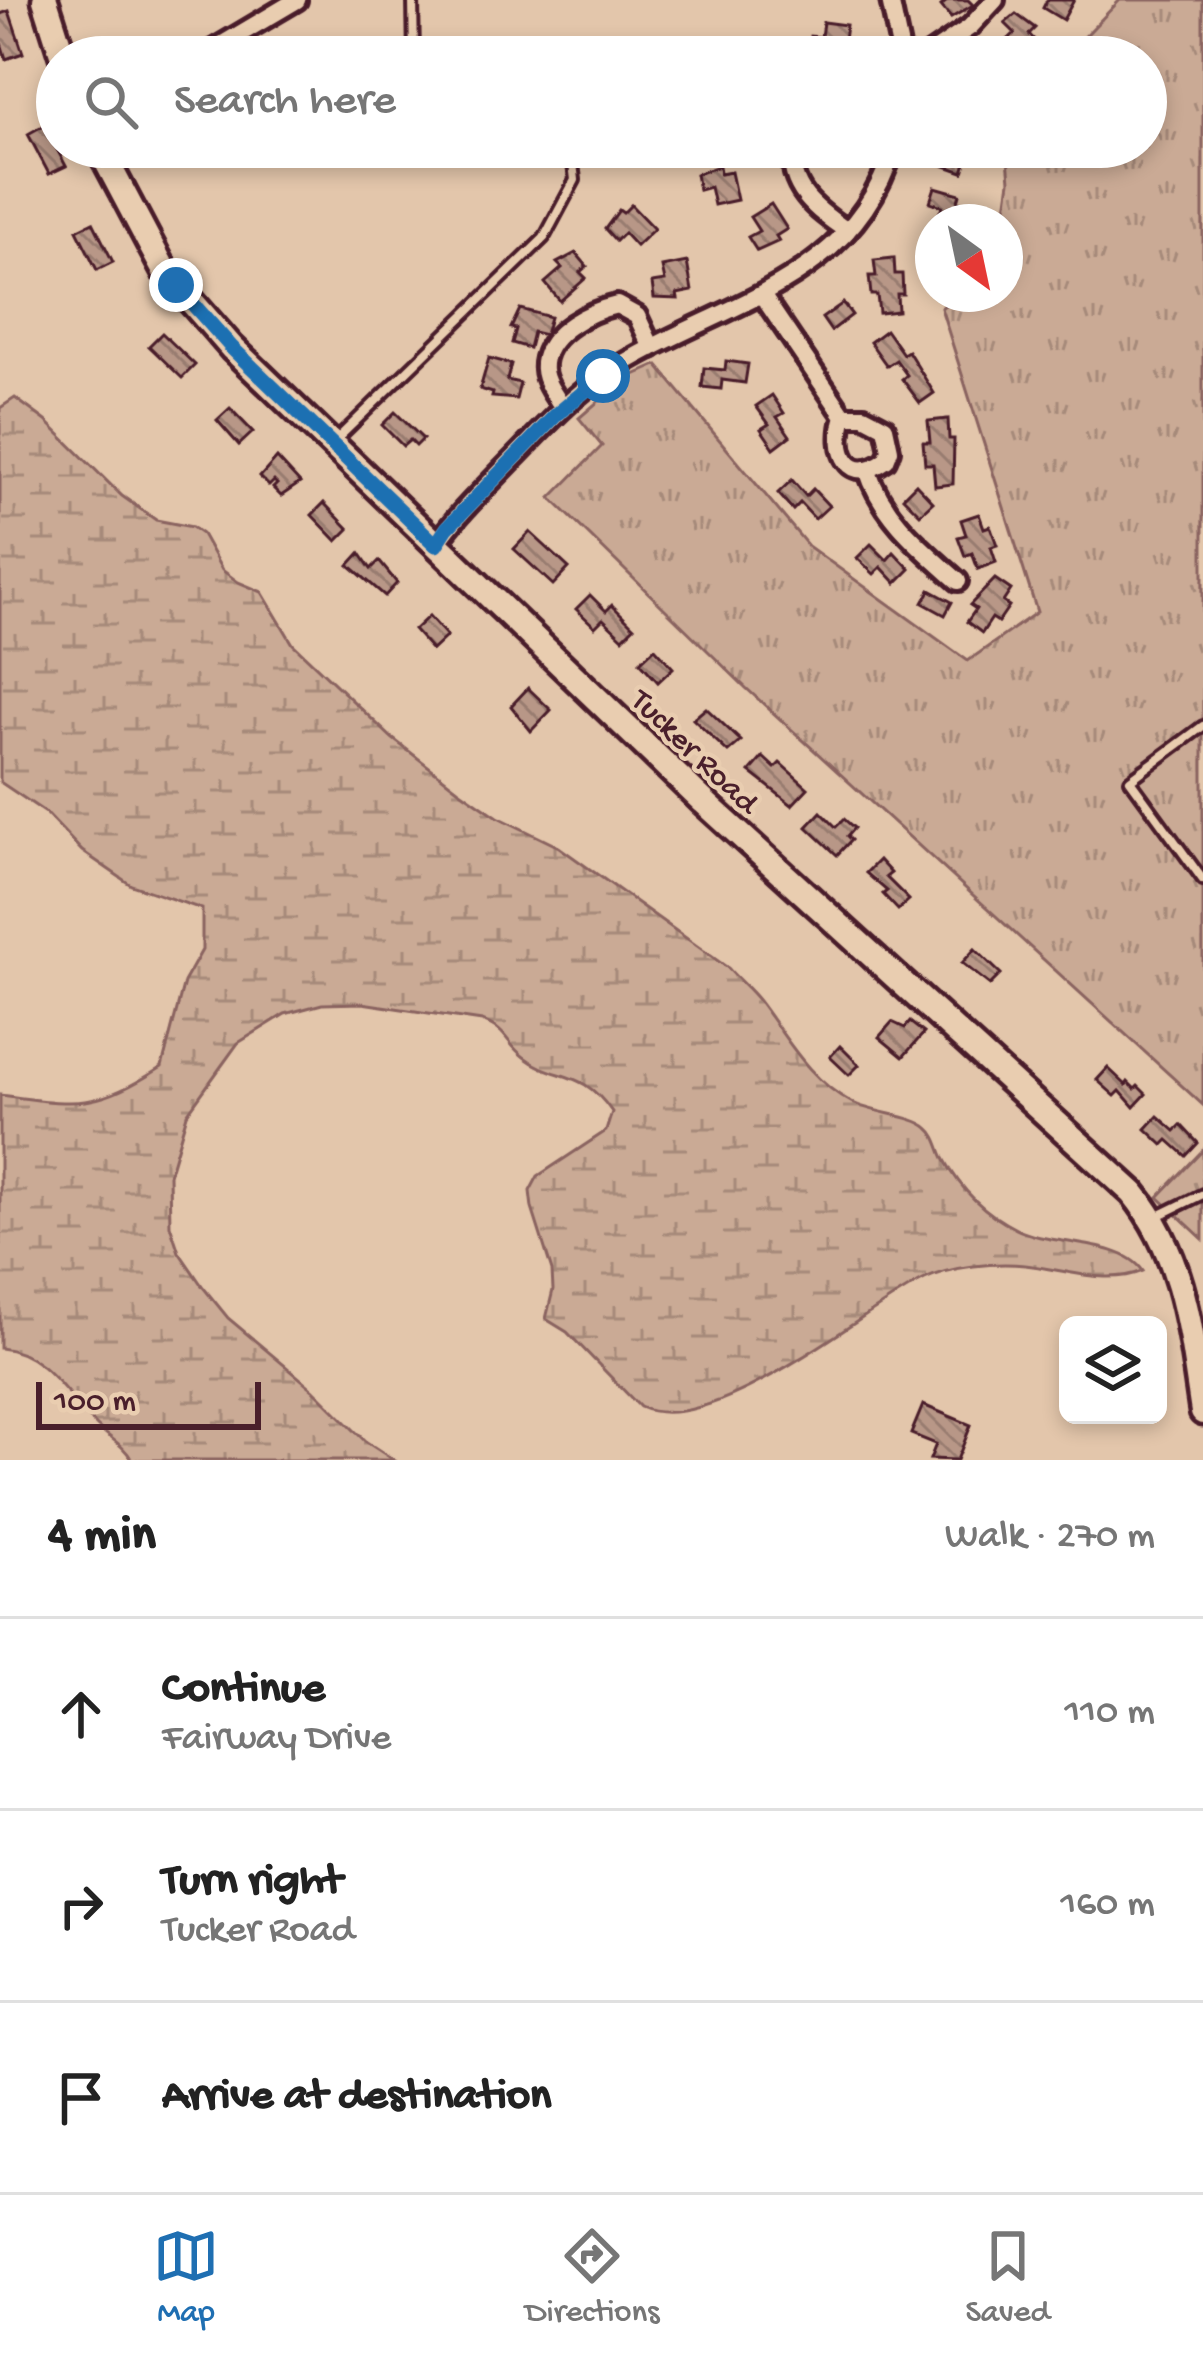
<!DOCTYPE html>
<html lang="en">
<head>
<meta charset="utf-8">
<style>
	body { margin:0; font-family:"Gochi Hand",sans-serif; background:#f6f6f6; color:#222 }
	.controls { position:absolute; right:36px; bottom:36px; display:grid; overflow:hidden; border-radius:18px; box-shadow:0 6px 18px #0003 }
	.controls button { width:108px; height:108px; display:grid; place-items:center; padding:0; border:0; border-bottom:3px solid #e0e0e0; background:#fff; color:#222; font:60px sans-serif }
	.compass { position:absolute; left:915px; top:204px; width:108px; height:108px; border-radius:50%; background:#fff; box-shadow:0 6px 18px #0003; rotate:147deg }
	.scale { position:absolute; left:36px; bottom:30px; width:225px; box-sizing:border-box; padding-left:12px; border:6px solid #4a1f2b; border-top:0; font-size:33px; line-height:42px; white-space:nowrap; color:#4a1f2b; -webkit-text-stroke:9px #e9cdb0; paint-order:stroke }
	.stop { position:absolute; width:36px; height:36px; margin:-27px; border:9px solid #1f6fb2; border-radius:50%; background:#fff }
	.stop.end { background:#1f6fb2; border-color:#fff; box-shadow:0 3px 12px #0008 }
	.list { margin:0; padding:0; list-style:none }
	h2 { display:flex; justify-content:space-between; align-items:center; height:156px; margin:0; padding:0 48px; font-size:51px }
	h2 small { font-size:39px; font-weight:400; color:#767676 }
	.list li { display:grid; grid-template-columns:78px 1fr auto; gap:36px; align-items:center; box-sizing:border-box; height:192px; padding:0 48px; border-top:3px solid #e0e0e0 }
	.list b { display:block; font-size:45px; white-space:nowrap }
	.list p { margin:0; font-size:39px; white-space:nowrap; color:#767676 }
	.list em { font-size:39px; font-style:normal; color:#767676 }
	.icon { flex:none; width:66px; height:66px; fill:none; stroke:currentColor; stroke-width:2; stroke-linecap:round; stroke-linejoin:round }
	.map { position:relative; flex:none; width:1203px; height:1460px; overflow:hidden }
	.search { position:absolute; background:#fff; box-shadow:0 6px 18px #0003; left:36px; right:36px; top:36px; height:132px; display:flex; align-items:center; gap:30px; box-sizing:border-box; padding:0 42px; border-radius:66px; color:#767676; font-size:45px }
	.sheet { height:732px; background:#fff }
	nav { display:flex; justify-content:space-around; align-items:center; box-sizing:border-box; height:168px; border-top:3px solid #e0e0e0; background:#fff; font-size:33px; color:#767676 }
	nav a { display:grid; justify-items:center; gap:6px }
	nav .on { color:#1f6fb2 }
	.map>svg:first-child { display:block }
	.grass { fill:url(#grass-tufts); stroke:#8a6460; stroke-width:3 }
	.wetland { fill:url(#wetland-marsh); stroke:#8a6460; stroke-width:3 }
	.building { fill:url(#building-back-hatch); stroke:#4a1f2b; stroke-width:3 }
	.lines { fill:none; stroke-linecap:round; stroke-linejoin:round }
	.lane-casing { stroke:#4a1f2b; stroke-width:16 }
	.street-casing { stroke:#4a1f2b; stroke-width:26 }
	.secondary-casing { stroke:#4a1f2b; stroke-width:33 }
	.lane { stroke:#e9cdb0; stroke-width:8 }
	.street { stroke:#e9cdb0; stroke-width:16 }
	.secondary { stroke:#e9cdb0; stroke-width:24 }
	.route { stroke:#1f6fb2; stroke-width:15 }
	.labels { text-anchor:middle; stroke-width:9; stroke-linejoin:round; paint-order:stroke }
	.street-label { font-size:33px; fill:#4a1f2b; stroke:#e9cdb0 }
</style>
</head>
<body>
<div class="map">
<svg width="1203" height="1460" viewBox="0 0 1203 1460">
	<defs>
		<pattern id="grass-tufts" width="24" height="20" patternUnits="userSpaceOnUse" patternTransform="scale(3)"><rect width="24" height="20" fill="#caaa95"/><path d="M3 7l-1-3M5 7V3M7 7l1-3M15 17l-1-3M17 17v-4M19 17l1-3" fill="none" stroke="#a68a7a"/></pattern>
		<pattern id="wetland-marsh" width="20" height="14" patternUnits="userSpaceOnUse" patternTransform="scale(3)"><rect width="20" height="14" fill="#caaa95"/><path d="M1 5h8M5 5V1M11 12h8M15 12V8" fill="none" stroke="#a68a7a"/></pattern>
		<pattern id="building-back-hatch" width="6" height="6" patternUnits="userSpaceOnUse" patternTransform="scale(3)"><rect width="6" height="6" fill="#b89787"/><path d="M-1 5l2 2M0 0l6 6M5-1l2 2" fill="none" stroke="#987b6f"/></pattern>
	</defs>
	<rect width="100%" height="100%" fill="#e3c6ab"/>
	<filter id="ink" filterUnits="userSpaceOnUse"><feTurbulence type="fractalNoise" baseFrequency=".00833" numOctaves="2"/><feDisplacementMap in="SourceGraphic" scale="24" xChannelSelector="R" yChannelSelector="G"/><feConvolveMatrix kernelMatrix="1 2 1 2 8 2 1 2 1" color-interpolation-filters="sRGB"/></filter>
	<g filter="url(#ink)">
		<g class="grass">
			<path d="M1120 0H1203V1105L746 688 551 498 602 446 579 418 623 380 657 365 808 546 968 661 1037 612 941 308 959 294H1005L1004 222 1010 181 1007 147H1146V57H1065Z"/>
			<path d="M1203 1150V1239L1158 1197Z"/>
		</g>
		<path class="wetland" d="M15 398 46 421 122 496 156 520 192 527 202 534 222 570 238 582 262 592 293 644 392 738 459 790 498 817 559 847 728 968C738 980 750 989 759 1001 787 1038 809 1080 851 1102 873 1114 914 1115 928 1128 938 1136 939 1149 945 1160 961 1190 986 1214 1016 1229 1049 1246 1122 1239 1143 1271 1106 1286 1062 1269 1025 1265 995 1262 952 1266 925 1279 859 1312 712 1440 640 1407L567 1332 546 1319 553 1290 552 1271 532 1208 530 1191 538 1176 606 1131 612 1112C581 1067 556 1082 524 1057 505 1043 509 1031 482 1021L362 1003 322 1004 285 1014 238 1043 220 1068 187 1114 169 1175 170 1225 179 1252 203 1287 228 1318 313 1389 365 1441 394 1460H132C124 1445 109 1438 97 1426 67 1397 46 1352 0 1348V1095C77 1105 93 1111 162 1067L184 982 202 950V909L131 885 82 851 46 813 0 782V408Z"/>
		<g class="building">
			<path d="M948 0H968L973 5 951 18 941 6Z"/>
			<path d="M1047 0H1074L1063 20 1043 8Z"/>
			<path d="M9 11 23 53 6 59 0 40V14Z"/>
			<path d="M1016 14 1035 28 1029 34 1038 44 1023 57H1013L1002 45 1015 33 1005 23Z"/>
			<path d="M823 22 846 25 842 55 820 57 821 53 808 51 810 36 821 37Z"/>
			<path d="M558 34 568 47 553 57 526 54 532 50 528 45 538 37 542 42Z"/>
			<path d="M44 125 66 166 49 174 28 134Z"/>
			<path d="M944 147H971L963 172 940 164Z"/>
			<path d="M719 166 720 174 731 172 737 200 714 205 710 187 699 190 696 174Z"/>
			<path d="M935 187 960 194 958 201 969 206 963 222H936L942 206 930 202Z"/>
			<path d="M771 204 787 229 776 236 779 241 757 251 748 237 759 231 750 217Z"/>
			<path d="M631 205 654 229 636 246 624 233 616 241 605 229 619 210 623 213Z"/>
			<path d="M93 222 113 262 97 270 77 230Z"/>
			<path d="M576 253 587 266 580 272 586 278 560 301 545 283 562 268 557 263Z"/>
			<path d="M894 258 895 274H902L903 294H897L898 311 879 313 877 295H871L869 276H876L874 260Z"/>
			<path d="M687 262 692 291 677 294 678 299 654 298 652 283 665 281 662 267Z"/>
			<path d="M843 303 852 315 831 331 822 318Z"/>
			<path d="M520 309 550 317 545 335 533 332 529 348 512 343 516 329 511 328Z"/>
			<path d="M886 330 903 354 908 351 934 393 920 403 902 379 907 375 896 360 887 366 870 342Z"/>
			<path d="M162 333 195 365 182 378 149 346Z"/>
			<path d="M489 358 511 364 507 380 520 383 516 399 492 397 493 393 480 389Z"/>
			<path d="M726 361 748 364 745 383 722 380 721 389 702 387 704 368 725 370Z"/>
			<path d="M772 395 784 413 777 417 790 436 774 448 761 429 769 424 756 406Z"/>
			<path d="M230 408 253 432 239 445 217 420Z"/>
			<path d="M395 412 423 439 416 446 410 440 403 446 382 425Z"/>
			<path d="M948 419 949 439H954L953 484 935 486 933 464H925L923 442H930L928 421Z"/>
			<path d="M277 458 300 483 281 496 273 488 277 484 274 481 269 486 260 477Z"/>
			<path d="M792 480 806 496 813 489 829 506 815 519 800 503 793 510 778 493Z"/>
			<path d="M916 484 933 502 920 514 903 497Z"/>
			<path d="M324 503 349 529 337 541 312 515Z"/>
			<path d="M979 514 984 528 990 526 997 545 991 547 996 562 978 569 972 553 965 556 958 537 966 535 961 520Z"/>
			<path d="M530 532 569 568 553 585 514 549Z"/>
			<path d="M871 544 887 560 894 552 910 569 896 583 881 567 874 574 857 558Z"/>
			<path d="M360 553 371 569 379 561 397 583 385 596 349 565Z"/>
			<path d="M995 579 1011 590 1003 602 1009 606 998 622 992 618 982 633 967 622 976 609 970 605Z"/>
			<path d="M930 590 952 602 945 615 923 603Z"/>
			<path d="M590 595 606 611 612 605 634 627 623 638 603 619 595 627 576 609Z"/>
			<path d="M429 616 447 636 432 650 414 630Z"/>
			<path d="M655 648 673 668 658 682 640 662Z"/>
			<path d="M528 688 551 710 531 731 511 706Z"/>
			<path d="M706 708 741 741 728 752 693 719Z"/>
			<path d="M763 757 775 768 780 763 808 788 792 805 750 772Z"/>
			<path d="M821 812 836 827 844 819 854 828 847 836 851 840 837 855 807 827Z"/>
			<path d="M879 860 891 873 886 877 909 900 898 910 883 894 887 891 866 873Z"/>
			<path d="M975 949 1001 974 990 985 962 963Z"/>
			<path d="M892 1022 905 1028 910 1022 924 1033 903 1057 879 1037Z"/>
			<path d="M840 1046 859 1065 849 1075 830 1057Z"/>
			<path d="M1108 1068 1126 1085 1128 1082 1135 1089 1138 1086 1146 1094 1134 1107 1120 1091 1115 1096 1097 1080Z"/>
			<path d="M1158 1116 1175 1131 1181 1125 1198 1143 1186 1156 1168 1140 1163 1145 1146 1129Z"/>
			<path d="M923 1405 971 1425 957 1460 930 1459 936 1444 911 1434Z"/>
		</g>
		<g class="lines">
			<g class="lane-casing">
				<g id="lane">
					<path d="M413 0 414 57"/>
					<path d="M336 440 544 238 575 180 571 147"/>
					<path d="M1203 726 1130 780 1203 880"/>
					<path d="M1156 1217 1203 1194"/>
				</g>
			</g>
			<g class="street-casing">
				<g id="street">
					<path d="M890 0 902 57"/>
					<path d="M201 57 297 0"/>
					<path d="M926 57 970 27 995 0"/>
					<path d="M792 147C788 189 815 209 847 231"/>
					<path d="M762 295 844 416H864L885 427 890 450 886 460C848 487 833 451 844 416"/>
					<path d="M563 408C555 395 542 380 544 363 548 331 591 311 617 305L637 316 652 348"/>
					<path d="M867 469C882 517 921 548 958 581"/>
					<path d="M436 545C457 514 484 489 509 463 539 433 567 400 603 376 710 304 851 290 894 147"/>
				</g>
			</g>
			<g class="secondary-casing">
				<g id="secondary">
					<path d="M45 0 63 57"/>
					<path d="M99 147 164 270 232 348 704 802 1133 1193C1185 1257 1191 1334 1203 1412"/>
				</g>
			</g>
			<use href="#lane" class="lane"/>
			<use href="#street" class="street"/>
			<use href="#secondary" class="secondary"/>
		</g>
	</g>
	<g class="lines" filter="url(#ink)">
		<path class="route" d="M176 285 232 348 436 545 447 528 556 415 603 376"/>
	</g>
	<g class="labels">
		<g class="street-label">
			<text transform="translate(697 749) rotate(44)" y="12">Tucker Road</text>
		</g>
	</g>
</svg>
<div class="controls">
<button><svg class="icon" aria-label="layers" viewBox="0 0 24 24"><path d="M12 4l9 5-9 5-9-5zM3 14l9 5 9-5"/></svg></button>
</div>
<svg class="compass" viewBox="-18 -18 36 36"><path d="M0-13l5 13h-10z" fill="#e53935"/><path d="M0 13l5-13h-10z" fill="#767676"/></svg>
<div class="scale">100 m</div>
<div class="stop" style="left:603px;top:376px"></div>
<div class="stop end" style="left:176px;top:285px"></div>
<div class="search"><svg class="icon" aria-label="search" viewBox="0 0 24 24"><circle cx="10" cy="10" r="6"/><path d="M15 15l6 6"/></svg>Search here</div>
</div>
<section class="sheet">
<h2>4 min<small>Walk · 270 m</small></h2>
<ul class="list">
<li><svg class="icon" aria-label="ahead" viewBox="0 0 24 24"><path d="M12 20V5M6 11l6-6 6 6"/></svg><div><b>Continue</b><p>Fairway Drive</p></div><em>110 m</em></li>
<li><svg class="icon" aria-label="right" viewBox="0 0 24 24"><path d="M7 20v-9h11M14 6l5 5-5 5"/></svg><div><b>Turn right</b><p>Tucker Road</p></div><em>160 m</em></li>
<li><svg class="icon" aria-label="arrive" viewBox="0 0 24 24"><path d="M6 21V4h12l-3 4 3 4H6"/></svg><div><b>Arrive at destination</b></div></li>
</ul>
</section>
<nav>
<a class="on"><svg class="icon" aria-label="map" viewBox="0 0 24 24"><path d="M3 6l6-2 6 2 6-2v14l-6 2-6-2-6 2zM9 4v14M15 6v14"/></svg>Map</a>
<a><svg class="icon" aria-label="directions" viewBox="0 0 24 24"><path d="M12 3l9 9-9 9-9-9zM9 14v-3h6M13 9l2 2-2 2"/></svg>Directions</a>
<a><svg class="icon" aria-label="saved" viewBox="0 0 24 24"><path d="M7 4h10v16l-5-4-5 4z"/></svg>Saved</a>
</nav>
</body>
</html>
